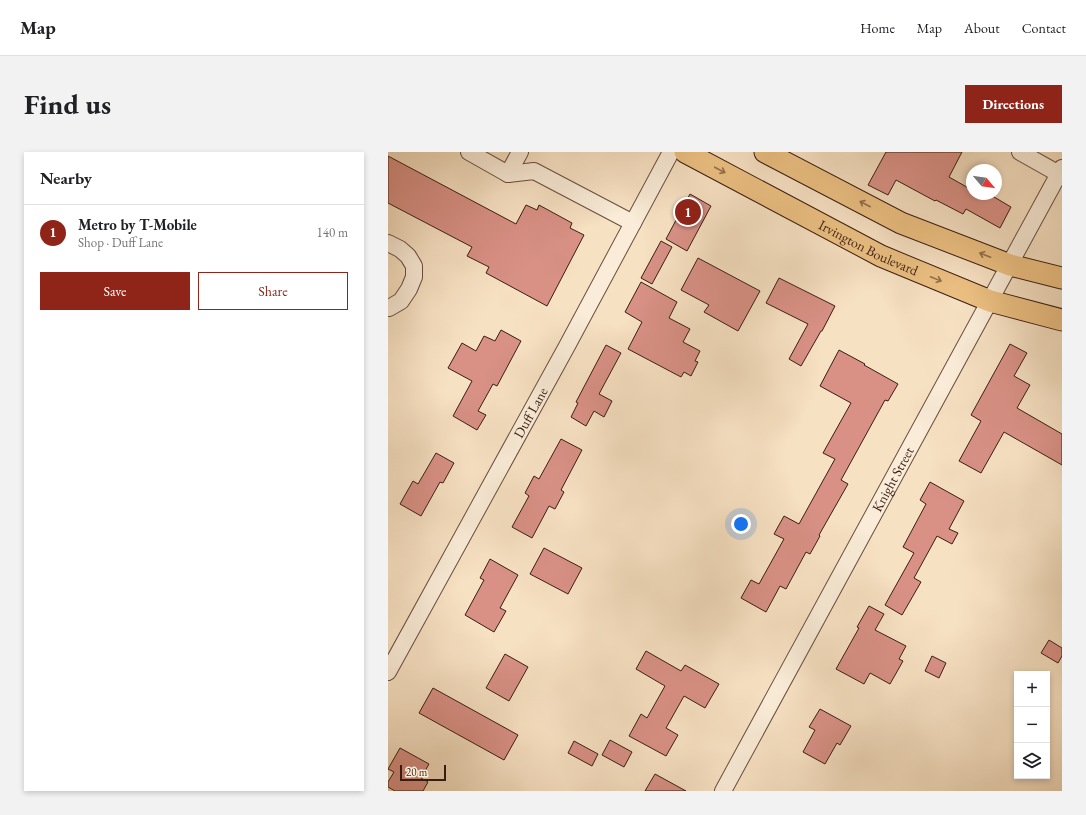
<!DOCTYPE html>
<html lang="en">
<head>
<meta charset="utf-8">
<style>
	body { margin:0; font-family:"EB Garamond",serif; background:#f2f2f2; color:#202124 }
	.controls { position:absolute; right:12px; bottom:12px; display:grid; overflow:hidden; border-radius:0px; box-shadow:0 2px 6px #0003 }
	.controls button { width:36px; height:36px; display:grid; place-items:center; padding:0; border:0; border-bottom:1px solid #e0e0e0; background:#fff; color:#202124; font:20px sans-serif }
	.compass { position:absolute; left:578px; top:12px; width:36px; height:36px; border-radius:50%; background:#fff; box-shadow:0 2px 6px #0003; rotate:119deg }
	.scale { position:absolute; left:12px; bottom:10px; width:46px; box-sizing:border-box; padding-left:4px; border:2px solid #3a1d12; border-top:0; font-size:11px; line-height:14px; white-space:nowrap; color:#3a1d12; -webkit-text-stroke:3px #faecd8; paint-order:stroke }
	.you { position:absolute; left:353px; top:372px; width:14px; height:14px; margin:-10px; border:3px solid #fff; border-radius:50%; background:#1a73e8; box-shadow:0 0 0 6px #1a73e833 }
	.badge { display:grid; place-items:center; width:26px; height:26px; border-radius:50%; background:#8f2418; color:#fff; font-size:13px; font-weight:700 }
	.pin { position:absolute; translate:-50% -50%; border:2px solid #fff; box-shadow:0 1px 4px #0006 }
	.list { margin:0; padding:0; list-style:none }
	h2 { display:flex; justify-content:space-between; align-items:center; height:52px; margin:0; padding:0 16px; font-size:17px }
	h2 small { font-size:13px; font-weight:400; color:#757577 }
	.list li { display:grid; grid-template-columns:26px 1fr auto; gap:12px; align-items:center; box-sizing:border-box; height:56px; padding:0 16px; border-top:1px solid #e0e0e0 }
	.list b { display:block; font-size:15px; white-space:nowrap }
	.list p { margin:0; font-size:13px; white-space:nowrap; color:#757577 }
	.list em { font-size:13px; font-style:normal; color:#757577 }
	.actions { display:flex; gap:8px; padding:12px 16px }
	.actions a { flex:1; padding:9px 0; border:1px solid #8f2418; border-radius:0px; text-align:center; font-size:14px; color:#8f2418 }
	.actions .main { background:#8f2418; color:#fff }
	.icon { flex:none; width:22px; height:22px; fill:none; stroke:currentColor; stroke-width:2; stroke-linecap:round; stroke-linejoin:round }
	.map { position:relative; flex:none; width:674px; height:639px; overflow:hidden; border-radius:0px }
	header { display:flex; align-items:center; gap:24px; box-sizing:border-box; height:56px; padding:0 20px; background:#fff; border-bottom:1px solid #e0e0e0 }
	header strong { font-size:19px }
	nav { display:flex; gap:22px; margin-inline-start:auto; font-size:14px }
	.intro { display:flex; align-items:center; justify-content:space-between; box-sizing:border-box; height:96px; padding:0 24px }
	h1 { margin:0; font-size:28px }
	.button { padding:10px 18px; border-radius:0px; background:#8f2418; color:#fff; font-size:14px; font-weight:700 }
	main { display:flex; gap:24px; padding:0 24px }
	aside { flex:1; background:#fff; border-radius:0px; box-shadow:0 2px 6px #0003 }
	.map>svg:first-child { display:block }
	.building { fill:#d99186; stroke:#3a1d12 }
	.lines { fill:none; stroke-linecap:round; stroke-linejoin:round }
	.minor-casing { stroke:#694e3e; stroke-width:18 }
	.major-casing { stroke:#3a1d12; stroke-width:23 }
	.minor { stroke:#faecd8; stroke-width:16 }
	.major { stroke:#ecc082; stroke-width:21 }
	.oneway { stroke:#936e4a }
	.labels { text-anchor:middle; stroke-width:3; stroke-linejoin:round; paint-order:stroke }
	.street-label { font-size:14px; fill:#3a1d12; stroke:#faecd8 }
</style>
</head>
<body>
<header>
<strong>Map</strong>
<nav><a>Home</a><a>Map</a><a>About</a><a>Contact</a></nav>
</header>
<div class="intro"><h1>Find us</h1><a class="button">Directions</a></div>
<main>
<aside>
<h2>Nearby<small></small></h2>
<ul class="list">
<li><span class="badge">1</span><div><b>Metro by T-Mobile</b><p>Shop · Duff Lane</p></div><em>140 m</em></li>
</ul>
<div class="actions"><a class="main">Save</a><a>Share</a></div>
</aside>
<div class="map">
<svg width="674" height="639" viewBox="0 0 674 639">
	<rect width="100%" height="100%" fill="#f7e1c3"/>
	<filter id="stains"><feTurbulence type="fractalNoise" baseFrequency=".005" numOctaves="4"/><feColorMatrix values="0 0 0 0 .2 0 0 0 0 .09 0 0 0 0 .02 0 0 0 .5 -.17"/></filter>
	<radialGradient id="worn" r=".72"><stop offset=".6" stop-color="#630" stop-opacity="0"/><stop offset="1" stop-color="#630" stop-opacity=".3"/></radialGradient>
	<g class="building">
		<path d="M498 0H574L561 25 584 38V42H601L623 55 612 76 578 57 575 62 548 48 547 49 508 28 500 43 480 33Z"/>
		<path d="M0 4 128 72 138 53 149 58 151 53 184 71 182 76 196 83 159 154 98 121 101 115 79 104 84 95 0 51Z"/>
		<path d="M302 42 323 54 299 99 278 87Z"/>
		<path d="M273 89 284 95 264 132 253 126Z"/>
		<path d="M310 106 372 139 350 179 316 160 321 153 293 138Z"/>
		<path d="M391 126 447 154 434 179H433L413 214 401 207 420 172 378 151Z"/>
		<path d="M253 130 289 150 281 166 302 177 295 190 312 199 307 209 310 210 303 224 296 220 293 225 240 197 254 170 237 160Z"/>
		<path d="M113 178 133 189 109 234 105 232 90 259 98 263 89 278 65 264 84 229 60 216 74 191 88 199 96 184 107 189Z"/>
		<path d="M622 192 639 201 626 224 642 233 629 256 674 282V313L616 280 593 321 571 309 593 269 583 263Z"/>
		<path d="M218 193 233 201 211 242 224 249 216 265 206 259 198 274 183 265 190 251 188 250Z"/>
		<path d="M451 198 477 212 476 213 510 232 500 249 497 248 453 328 460 332 431 383 432 384 422 402 418 400 398 437 392 434 378 460 353 446 363 428 371 432 396 387 386 382 396 364 411 372 447 307 435 301 463 251 432 234Z"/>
		<path d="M173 287 194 298 173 338 176 340 167 357 161 354 144 386 124 375 141 344 137 341 146 324 151 327Z"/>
		<path d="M48 301 66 311 55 331 52 330 33 364 12 352 25 329 30 332Z"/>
		<path d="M542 330 576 349 561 377 570 381 564 392 549 384 526 426 533 430 514 463 497 453 526 401 515 395 538 352 532 348Z"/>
		<path d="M156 396 194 416 180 442 142 422Z"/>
		<path d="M102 407 130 423 112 456 118 459 106 480 77 463 96 428 92 426Z"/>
		<path d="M481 454 496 462 487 478 518 494 511 507 515 509 502 532 482 521 476 532 448 517 471 476 469 475Z"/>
		<path d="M661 488 674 496V504L670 511 653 501Z"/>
		<path d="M258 499 293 519 297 513 331 532 317 556 296 544 278 576 290 583 278 604 241 584 253 562 259 566 277 534 248 517Z"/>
		<path d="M117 502 140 515 121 549 98 536Z"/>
		<path d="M544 504 558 511 551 526 537 519Z"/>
		<path d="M45 536 130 583 116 608 31 561Z"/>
		<path d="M432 557 463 574 452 593 449 591 437 612 415 600 427 578 421 575Z"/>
		<path d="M222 588 244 600 236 615 214 603Z"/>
		<path d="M186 589 210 602 204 614 180 601Z"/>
		<path d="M12 596 41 612 33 626 40 630 35 639H7L0 635V630L6 620 0 617Z"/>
		<path d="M267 622 298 639H257Z"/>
	</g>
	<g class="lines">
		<g class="minor-casing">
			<g id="minor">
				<path d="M81 0 120 22 146 19 245 71"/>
				<path d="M632 0 671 22"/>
				<path d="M120 22 132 0"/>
				<path d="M0 91 12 97 20 104 26 114V125L21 137 13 149 1 156H0"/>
				<path id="s1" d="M0 520 179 194 283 0"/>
				<path id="s2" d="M335 639 674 16"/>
			</g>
		</g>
		<g class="major-casing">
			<g id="major">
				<path id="s3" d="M297 0 493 104 602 149 674 168"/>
				<path d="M377 0 513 71 622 113 674 126"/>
			</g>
		</g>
		<use href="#minor" class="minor"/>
		<use href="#major" class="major"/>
	</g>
	<defs><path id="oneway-shaft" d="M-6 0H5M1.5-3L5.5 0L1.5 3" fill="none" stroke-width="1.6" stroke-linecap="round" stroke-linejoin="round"/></defs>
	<g class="oneway">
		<use href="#oneway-shaft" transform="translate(332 18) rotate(28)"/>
		<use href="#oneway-shaft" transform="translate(477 52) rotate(-153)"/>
		<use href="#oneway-shaft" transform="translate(597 103) rotate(-159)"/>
		<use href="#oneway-shaft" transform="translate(548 127) rotate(22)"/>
	</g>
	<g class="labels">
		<g class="street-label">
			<text dy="5" stroke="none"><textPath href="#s3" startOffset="207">Irvington Boulevard</textPath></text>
			<text dy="5" stroke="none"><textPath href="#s1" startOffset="296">Duff Lane</textPath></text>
			<text dy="5" stroke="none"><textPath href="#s2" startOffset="355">Knight Street</textPath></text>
		</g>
	</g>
	<rect width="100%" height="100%" filter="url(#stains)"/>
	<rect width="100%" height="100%" fill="url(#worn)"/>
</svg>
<div class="controls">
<button>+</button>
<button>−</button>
<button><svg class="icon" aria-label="layers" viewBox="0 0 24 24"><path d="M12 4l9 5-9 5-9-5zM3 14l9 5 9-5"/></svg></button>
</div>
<svg class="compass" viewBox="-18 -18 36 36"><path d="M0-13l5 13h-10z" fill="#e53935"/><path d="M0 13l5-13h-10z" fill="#757577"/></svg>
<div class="scale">20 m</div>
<div class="you"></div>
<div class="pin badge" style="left:300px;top:60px">1</div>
</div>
</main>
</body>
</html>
